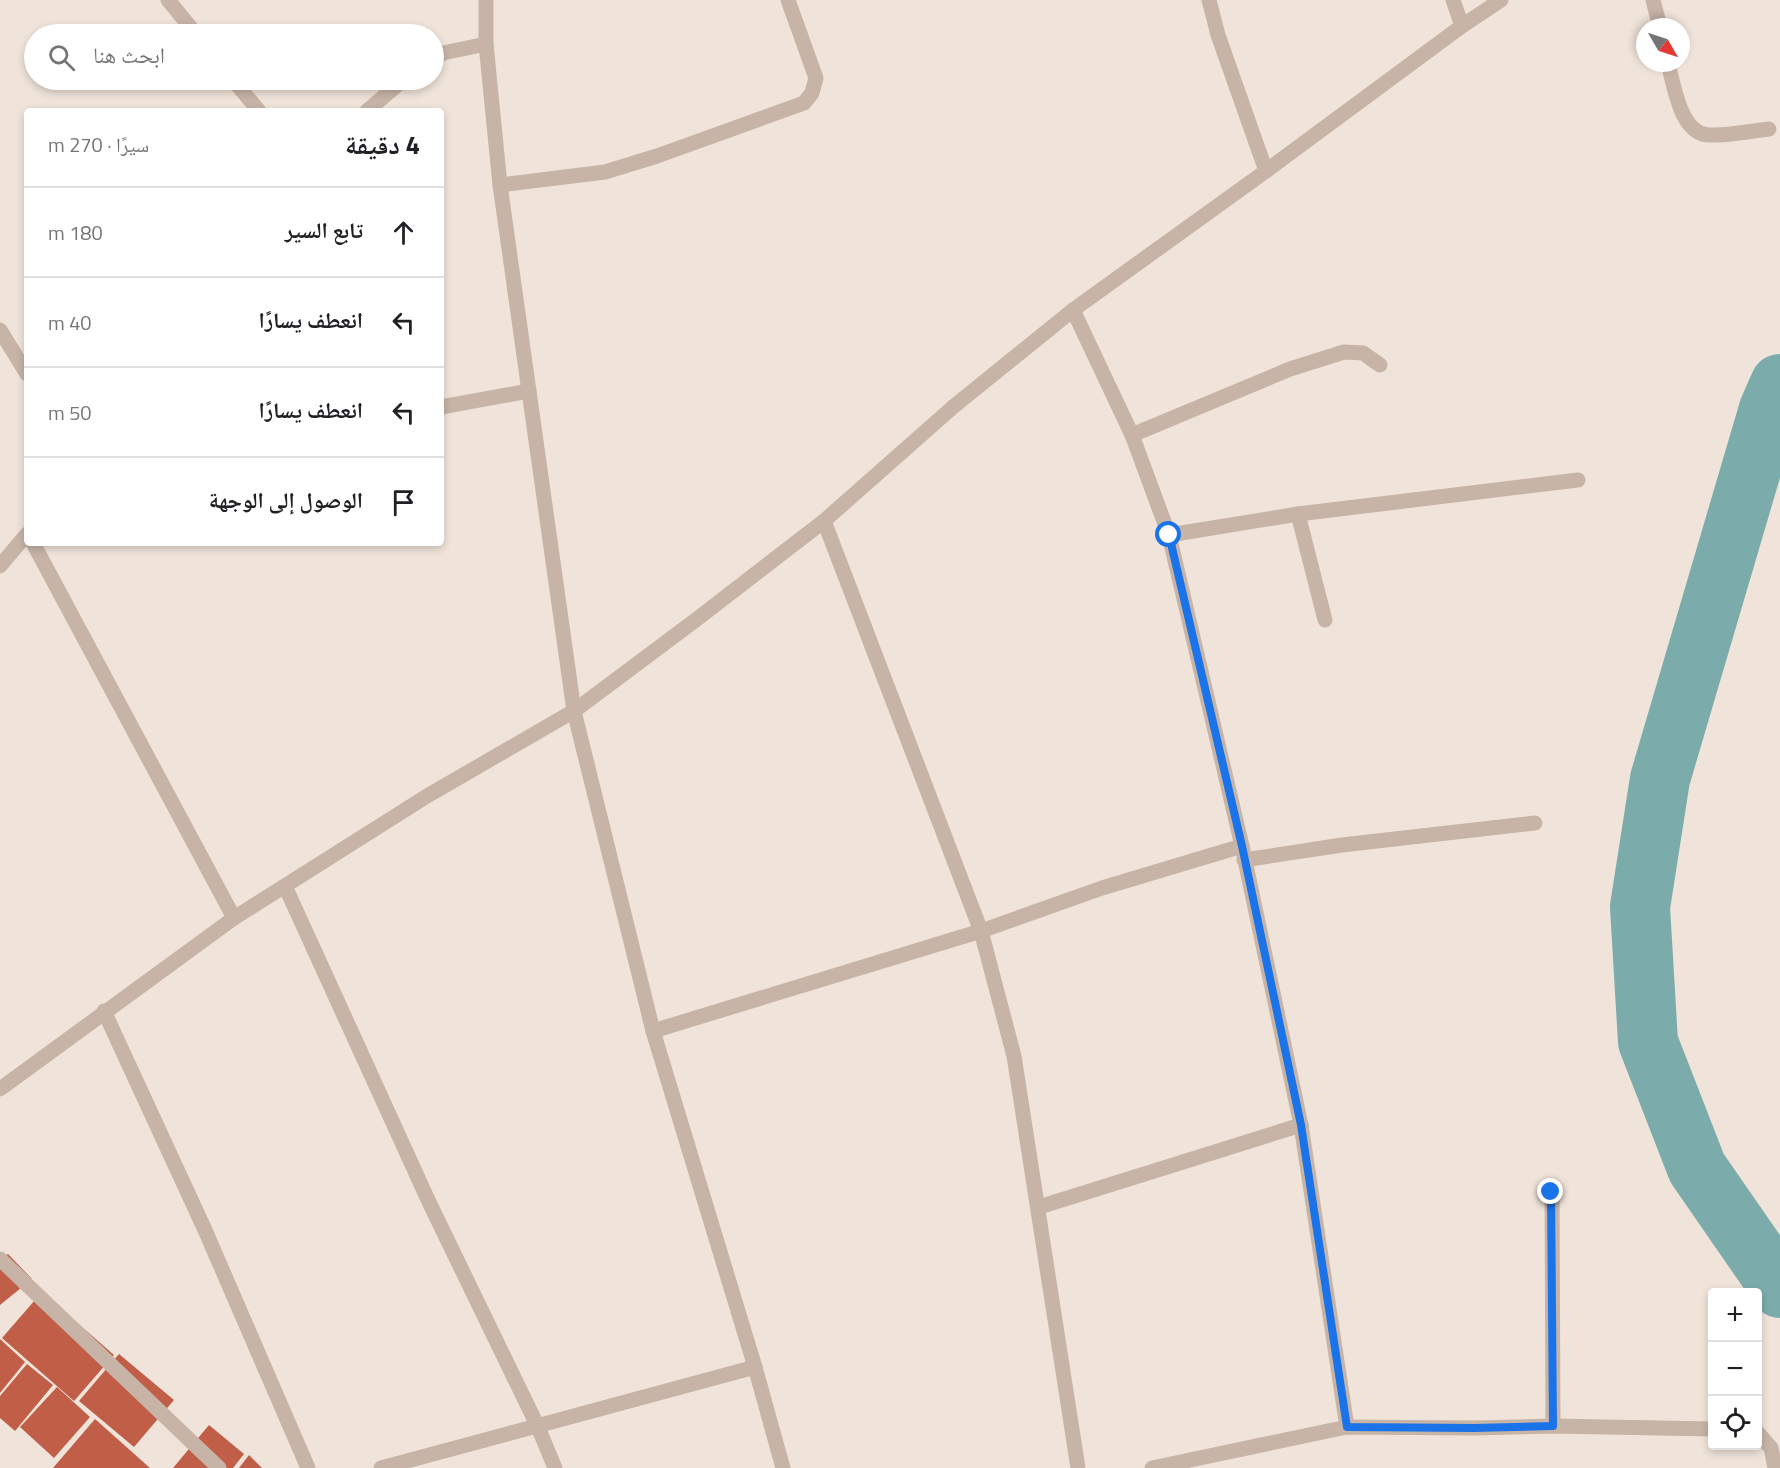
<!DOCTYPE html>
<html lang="ar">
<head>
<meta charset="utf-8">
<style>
	body { margin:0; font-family:"Titillium Web","Noto Naskh Arabic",sans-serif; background:#f2f2f2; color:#202124; direction:rtl }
	.controls { position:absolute; right:18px; bottom:18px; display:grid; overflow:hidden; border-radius:6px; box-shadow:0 3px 9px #0003 }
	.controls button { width:54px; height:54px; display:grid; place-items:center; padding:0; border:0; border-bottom:2px solid #e0e0e0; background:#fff; color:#202124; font:30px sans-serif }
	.compass { position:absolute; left:1636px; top:18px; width:54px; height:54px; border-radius:50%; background:#fff; box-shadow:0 3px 9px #0003; rotate:129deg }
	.stop { position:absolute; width:18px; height:18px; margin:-14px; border:4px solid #1a73e8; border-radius:50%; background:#fff }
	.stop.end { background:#1a73e8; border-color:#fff; box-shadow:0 2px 6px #0008 }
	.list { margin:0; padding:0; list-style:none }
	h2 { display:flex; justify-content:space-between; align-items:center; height:78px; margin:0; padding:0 24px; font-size:26px }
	h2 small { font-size:20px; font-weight:400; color:#757577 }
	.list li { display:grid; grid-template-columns:39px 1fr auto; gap:18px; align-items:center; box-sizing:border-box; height:90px; padding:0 24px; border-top:2px solid #e0e0e0 }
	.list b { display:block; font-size:22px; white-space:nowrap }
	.list em { font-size:20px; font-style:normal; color:#757577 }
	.icon { flex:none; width:33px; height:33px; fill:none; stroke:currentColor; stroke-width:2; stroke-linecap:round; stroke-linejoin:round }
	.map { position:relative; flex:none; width:1780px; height:1468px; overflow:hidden; direction:ltr }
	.search { position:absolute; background:#fff; box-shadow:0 3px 9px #0003; left:24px; top:24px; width:420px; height:66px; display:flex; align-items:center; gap:15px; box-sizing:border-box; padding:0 21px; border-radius:33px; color:#757577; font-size:22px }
	.panel { position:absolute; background:#fff; box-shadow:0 3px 9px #0003; left:24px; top:108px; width:420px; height:438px; border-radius:6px; direction:rtl }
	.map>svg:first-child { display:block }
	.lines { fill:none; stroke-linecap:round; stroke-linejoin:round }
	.river { stroke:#7bacab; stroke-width:60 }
	.building { fill:#c05e48 }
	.minor { stroke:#c7b4a7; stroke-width:15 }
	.route { stroke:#1a73e8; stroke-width:8 }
</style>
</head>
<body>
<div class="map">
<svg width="1780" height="1468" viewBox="0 0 1780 1468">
	<rect width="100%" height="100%" fill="#f0e4da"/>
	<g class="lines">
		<path class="river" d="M1780 384 1769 409 1660 779 1640 907 1648 1042 1697 1168 1780 1288"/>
	</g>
	<g class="building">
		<path d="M8 1254 32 1279 0 1305V1260Z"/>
		<path d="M42 1292 114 1355 74 1401 2 1338Z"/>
		<path d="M0 1339 25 1362 0 1393Z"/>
		<path d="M119 1354 174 1400 134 1447 79 1401Z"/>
		<path d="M27 1364 53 1385 15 1431 0 1418V1396Z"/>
		<path d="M57 1387 90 1417 54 1458 20 1427Z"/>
		<path d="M95 1419 150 1468H53Z"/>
		<path d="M209 1425 244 1454 233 1468H173Z"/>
		<path d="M249 1455 262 1468H239Z"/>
	</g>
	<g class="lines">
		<g class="minor">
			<path d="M168 0 196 34"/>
			<path d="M486 0V44L500 185 574 711 653 1031 755 1367 783 1468"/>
			<path d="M1209 0 1218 35 1266 171"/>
			<path d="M1453 0 1462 26"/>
			<path d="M1653 0 1660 27"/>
			<path d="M434 59 443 53 486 44"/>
			<path d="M1668 63C1674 85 1680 134 1709 135 1728 136 1750 131 1769 129"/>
			<path d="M233 80 259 111"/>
			<path d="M367 111 403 80"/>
			<path d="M500 185 605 172 657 156 804 103 812 93 816 78 788 0"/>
			<path d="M1073 310 1132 435 1169 535 1242 846 1301 1125 1347 1427"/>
			<path d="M0 330 27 374"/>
			<path d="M441 407 529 391"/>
			<path d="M1132 435 1290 369 1344 352 1363 353 1380 365"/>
			<path d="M1298 514 1325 620"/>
			<path d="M824 521 981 931 1014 1056 1078 1468"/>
			<path d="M1169 535 1298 514 1578 480"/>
			<path d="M33 543 234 918"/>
			<path d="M0 566 27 534"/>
			<path d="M1244 860 1342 845 1535 823"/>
			<path d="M285 886 429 1202 538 1427 555 1468"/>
			<path d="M104 1011 205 1230 308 1468"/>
			<path d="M653 1031 981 931 1102 888 1242 846"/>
			<path d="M0 1089 234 918 427 796 574 711 697 619 824 521 953 407 1073 310 1266 171 1462 26 1501 0"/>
			<path d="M1552 1192 1553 1426"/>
			<path d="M1039 1207 1301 1125"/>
			<path d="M0 1259 219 1468"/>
			<path d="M1758 1433 1771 1448 1775 1468"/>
			<path d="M381 1468 755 1367"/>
			<path d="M1152 1468 1347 1427 1474 1428 1553 1426 1712 1429"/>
		</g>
	</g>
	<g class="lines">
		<path class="route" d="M1169 535 1242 846 1301 1125 1347 1427 1474 1428 1553 1426 1551 1192"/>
	</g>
</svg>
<div class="controls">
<button>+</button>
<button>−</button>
<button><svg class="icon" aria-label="locate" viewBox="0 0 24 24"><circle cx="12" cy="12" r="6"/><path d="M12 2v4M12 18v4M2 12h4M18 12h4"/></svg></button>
</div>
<svg class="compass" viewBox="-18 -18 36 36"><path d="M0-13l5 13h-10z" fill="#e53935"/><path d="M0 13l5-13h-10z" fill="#757577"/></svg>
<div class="stop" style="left:1169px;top:535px"></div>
<div class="stop end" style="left:1551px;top:1192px"></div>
<div class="search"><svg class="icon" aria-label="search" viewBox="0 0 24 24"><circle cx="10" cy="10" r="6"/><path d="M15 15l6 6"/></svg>ابحث هنا</div>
<section class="panel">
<h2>4 دقيقة<small>سيرًا · 270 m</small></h2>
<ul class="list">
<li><svg class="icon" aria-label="ahead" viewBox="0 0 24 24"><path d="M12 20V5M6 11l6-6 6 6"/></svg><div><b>تابع السير</b></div><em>180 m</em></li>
<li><svg class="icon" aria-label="left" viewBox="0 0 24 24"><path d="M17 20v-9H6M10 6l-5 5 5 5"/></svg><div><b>انعطف يسارًا</b></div><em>40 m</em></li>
<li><svg class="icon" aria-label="left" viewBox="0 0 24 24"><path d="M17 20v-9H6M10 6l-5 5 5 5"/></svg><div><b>انعطف يسارًا</b></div><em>50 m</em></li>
<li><svg class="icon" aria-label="arrive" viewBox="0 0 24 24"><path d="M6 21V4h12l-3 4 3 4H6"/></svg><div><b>الوصول إلى الوجهة</b></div></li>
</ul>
</section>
</div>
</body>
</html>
